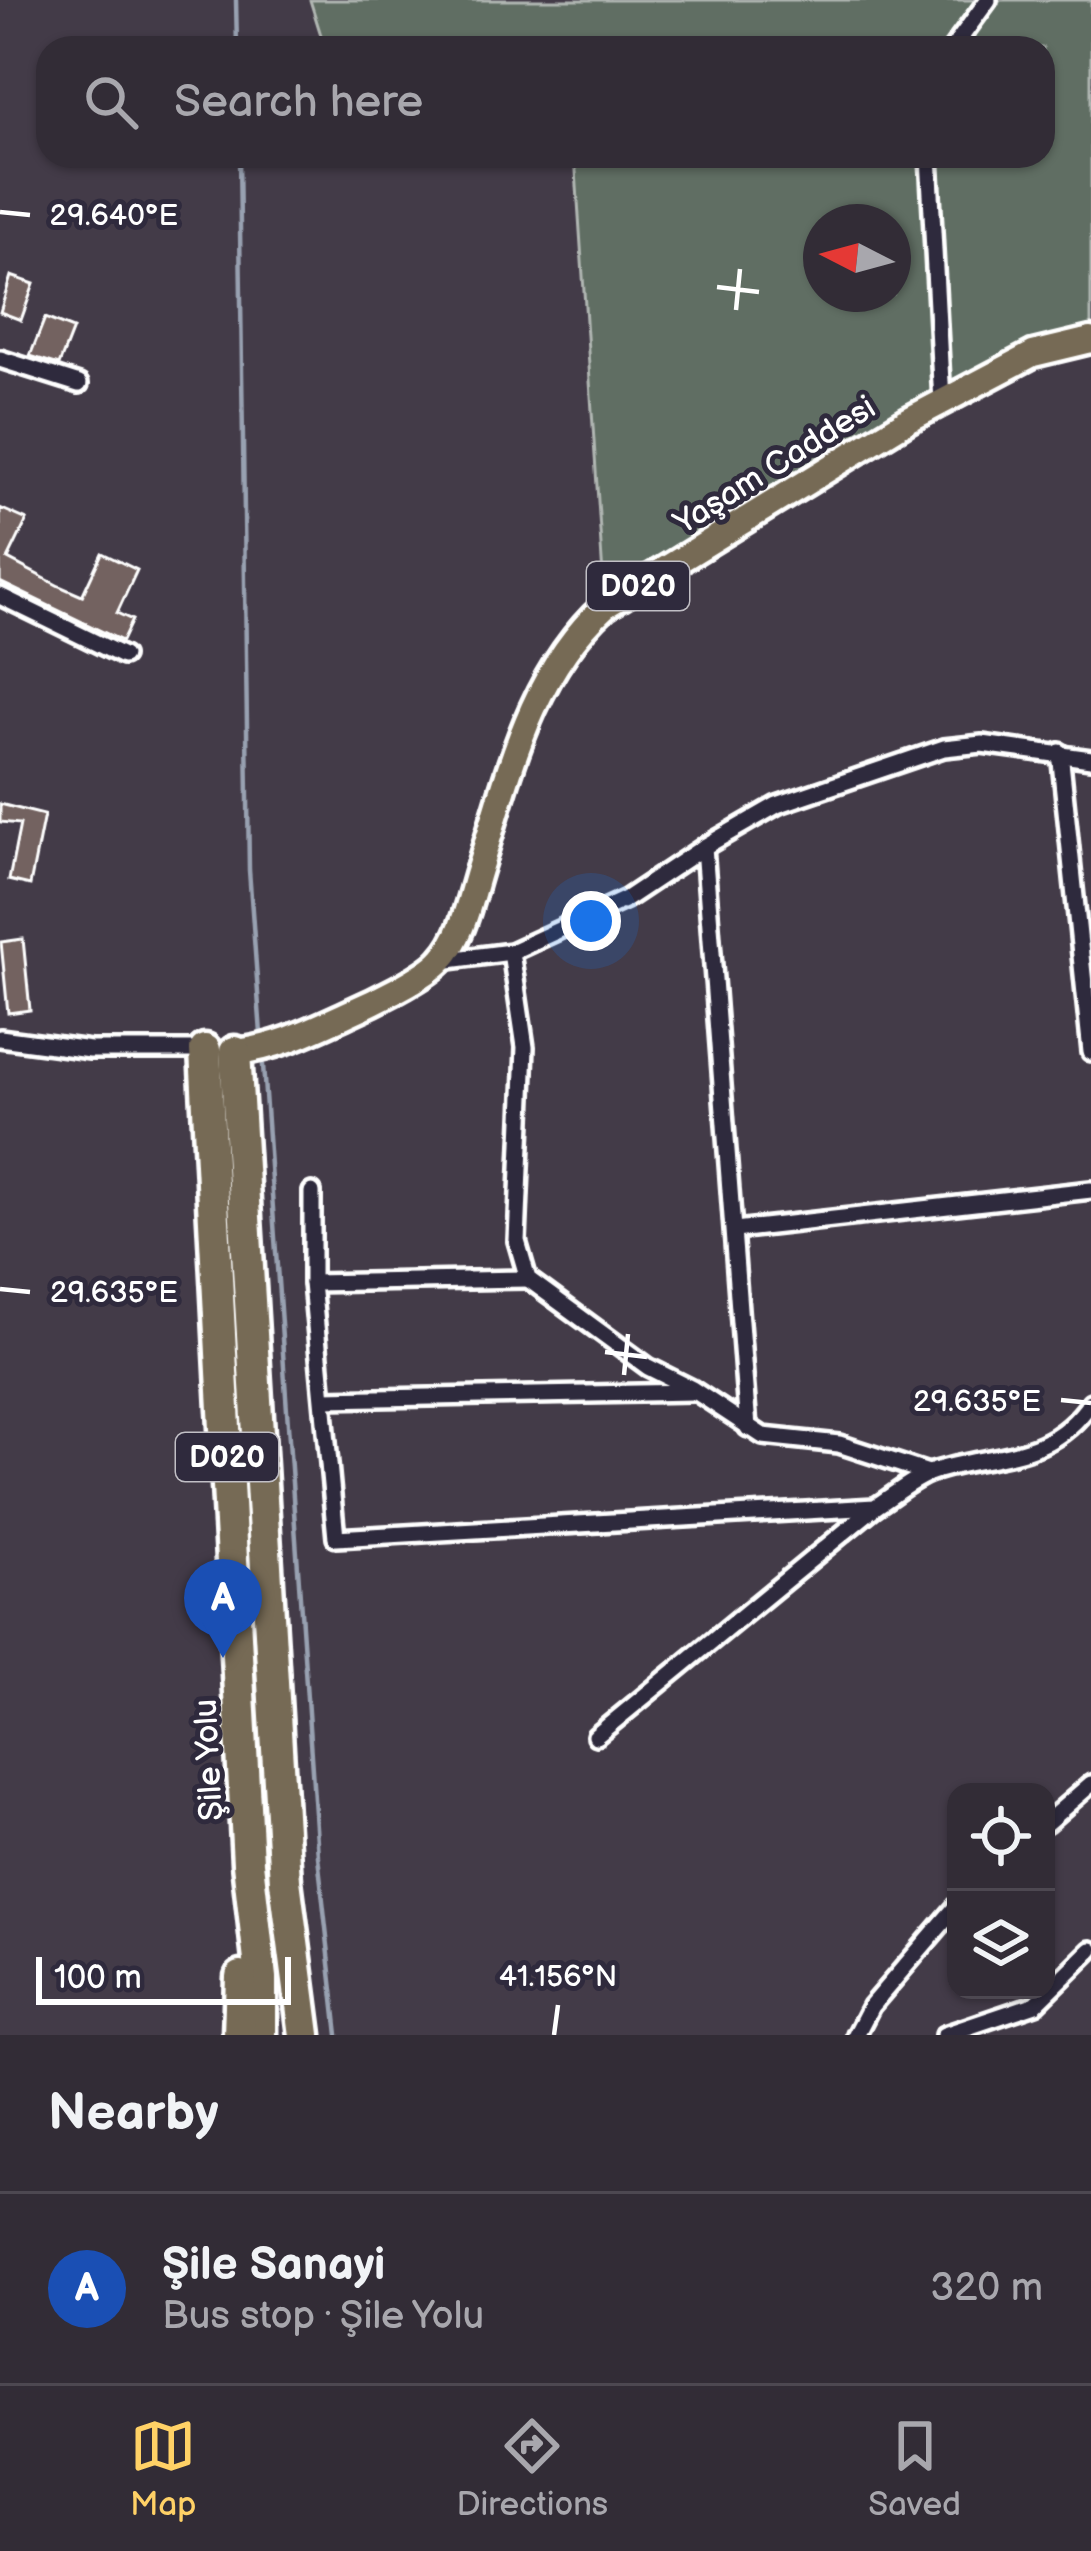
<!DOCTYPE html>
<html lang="en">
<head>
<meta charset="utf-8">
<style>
	body { margin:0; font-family:"Balsamiq Sans",sans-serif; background:#3a343e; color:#f1f3f6 }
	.controls { position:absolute; right:36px; bottom:36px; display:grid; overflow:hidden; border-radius:24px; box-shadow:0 3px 9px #0004 }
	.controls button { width:108px; height:108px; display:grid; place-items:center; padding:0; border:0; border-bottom:3px solid #4d4851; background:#322c36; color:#f1f3f6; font:60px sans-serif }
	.compass { position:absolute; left:803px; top:204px; width:108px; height:108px; border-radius:50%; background:#322c36; box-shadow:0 3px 9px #0004; rotate:276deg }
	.scale { position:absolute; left:36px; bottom:30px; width:255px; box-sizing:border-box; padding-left:12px; border:6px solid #fff; border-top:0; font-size:33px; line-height:42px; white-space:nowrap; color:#fff; -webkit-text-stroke:9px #2f2a3d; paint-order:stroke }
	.you { position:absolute; left:591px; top:921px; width:42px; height:42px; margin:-30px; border:9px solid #fff; border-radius:50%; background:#1a73e8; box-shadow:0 0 0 18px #1a73e833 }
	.badge { display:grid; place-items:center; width:78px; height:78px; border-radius:50%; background:#ffd166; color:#fff; font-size:39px; font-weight:700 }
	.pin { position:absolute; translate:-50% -99px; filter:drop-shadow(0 3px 6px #0008) }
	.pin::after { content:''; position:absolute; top:63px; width:42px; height:36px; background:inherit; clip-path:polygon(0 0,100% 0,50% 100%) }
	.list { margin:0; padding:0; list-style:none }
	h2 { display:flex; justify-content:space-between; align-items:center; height:156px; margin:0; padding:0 48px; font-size:51px }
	h2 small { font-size:39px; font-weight:400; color:#a8a7ad }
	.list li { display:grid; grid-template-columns:78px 1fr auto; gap:36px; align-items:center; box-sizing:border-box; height:192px; padding:0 48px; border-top:3px solid #4d4851 }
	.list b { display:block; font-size:45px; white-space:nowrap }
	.list p { margin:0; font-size:39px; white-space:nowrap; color:#a8a7ad }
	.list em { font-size:39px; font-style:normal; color:#a8a7ad }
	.icon { flex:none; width:66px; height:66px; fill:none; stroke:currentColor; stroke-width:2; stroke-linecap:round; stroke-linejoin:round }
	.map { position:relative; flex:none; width:1091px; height:2035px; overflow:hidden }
	.search { position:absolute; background:#322c36; box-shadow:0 3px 9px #0004; left:36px; right:36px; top:36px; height:132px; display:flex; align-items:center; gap:30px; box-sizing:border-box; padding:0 42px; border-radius:36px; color:#a8a7ad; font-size:45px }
	.sheet { height:348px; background:#322c36 }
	nav { display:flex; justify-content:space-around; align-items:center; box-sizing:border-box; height:168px; border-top:3px solid #4d4851; background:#322c36; font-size:33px; color:#a8a7ad }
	nav a { display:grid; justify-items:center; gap:6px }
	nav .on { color:#ffd166 }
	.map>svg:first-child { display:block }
	.green { fill:#616e64; stroke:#b0b6b2; stroke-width:3; fill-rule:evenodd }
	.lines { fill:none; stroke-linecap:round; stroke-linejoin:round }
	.stream { stroke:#98a1b1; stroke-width:4.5 }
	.building { fill:#736260; stroke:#fff; stroke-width:3 }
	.street-casing { stroke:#fff; stroke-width:24 }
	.primary-casing { stroke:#fff; stroke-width:33 }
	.highway-casing { stroke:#fff; stroke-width:39 }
	.street { stroke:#2f2a3d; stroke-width:15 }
	.primary { stroke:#766a55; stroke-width:24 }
	.highway { stroke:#766a55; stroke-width:30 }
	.ticks { fill:none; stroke:#fff; stroke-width:4.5 }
	.labels { text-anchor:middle; stroke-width:10; stroke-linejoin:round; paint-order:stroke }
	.shield { fill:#2f2a3d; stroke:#c1bfc5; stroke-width:3 }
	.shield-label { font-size:30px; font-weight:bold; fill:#fff }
	.street-label { font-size:33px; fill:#fff; stroke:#2f2a3d }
	.ticks-label { font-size:30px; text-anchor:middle; fill:#fff; stroke:#2f2a3d; stroke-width:10; stroke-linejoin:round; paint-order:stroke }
</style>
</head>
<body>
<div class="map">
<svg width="1091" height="2035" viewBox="0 0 1091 2035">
	<rect width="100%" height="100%" fill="#433b48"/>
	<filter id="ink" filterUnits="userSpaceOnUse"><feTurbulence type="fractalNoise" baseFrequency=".00833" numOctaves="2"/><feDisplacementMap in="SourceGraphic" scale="24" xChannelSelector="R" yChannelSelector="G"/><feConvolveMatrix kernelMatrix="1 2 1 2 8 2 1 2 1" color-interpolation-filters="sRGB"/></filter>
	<g filter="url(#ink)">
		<path class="green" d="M310 0H1091V343L1033 354 605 606 575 156H1043V48H325ZM821 222H893V294H821Z"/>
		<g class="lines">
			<g class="stream">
				<path d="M236 0 237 48"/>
				<path d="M239 156 249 870 261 1034"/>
				<path d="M263 1065 318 1856 338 2035"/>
			</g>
		</g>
		<g class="building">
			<path d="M11 276 34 284 21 320 0 312Z"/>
			<path d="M45 318 73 329 59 365 30 356Z"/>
			<path d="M0 508 27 520 8 559 59 586 82 596 102 553 137 570 117 613 132 620 122 641 0 582Z"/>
			<path d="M0 804 44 815 30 885 9 880 20 824 0 822Z"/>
			<path d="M23 939 30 1010 8 1013 1 942Z"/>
		</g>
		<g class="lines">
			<g class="street-casing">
				<g id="street">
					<path d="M953 48 988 0"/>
					<path d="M929 156 942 402"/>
					<path d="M0 359 79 384"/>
					<path d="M0 596 123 656"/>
					<path d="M1060 752 1091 1052"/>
					<path d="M704 847 748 1428"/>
					<path d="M511 952 525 1047 517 1241 528 1279 648 1367 692 1389 763 1436 839 1444 928 1473"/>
					<path d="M441 961 511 952 626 899 704 847 777 805 944 748 982 744 1091 759"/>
					<path d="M0 1038 90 1050H206"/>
					<path d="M312 1192V1283L336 1538 875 1507C893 1496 912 1479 932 1472 993 1452 1050 1463 1091 1402"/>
					<path d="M735 1230 1091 1190"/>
					<path d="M312 1283 528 1279"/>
					<path d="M324 1399 693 1392"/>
					<path d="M596 1736 875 1507"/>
					<path d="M1046 1823 1091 1784"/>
					<path d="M856 2035 871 2006 956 1907"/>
					<path d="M944 2035 1036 2004 1091 1950"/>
				</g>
			</g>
			<g class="primary-casing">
				<path id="primary" d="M235 1052C276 1048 310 1031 347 1014 370 1004 427 977 442 959 464 935 470 897 480 866 509 773 530 674 605 606L908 420 1033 354 1091 340"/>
			</g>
			<g class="highway-casing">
				<g id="highway">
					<path d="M205 1050 248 1863 261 1978V2035"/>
					<path d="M235 1052 285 1881 305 2035"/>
					<path d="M239 2035 241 1977"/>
				</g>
			</g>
			<use href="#street" class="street"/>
			<use href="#primary" class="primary"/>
			<use href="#highway" class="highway"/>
		</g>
	</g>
	<path class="ticks" d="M0 212 30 215M717 287 759 292M736 310 740 269M0 1289 30 1292M605 1352 647 1357M624 1375 628 1334M1061 1400 1091 1403M554 2035 558 2005"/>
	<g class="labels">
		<g class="shield">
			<rect x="587" y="562" width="102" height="48" rx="9"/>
			<rect x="176" y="1433" width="102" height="48" rx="9"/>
		</g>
		<g class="shield-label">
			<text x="638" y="596">D020</text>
			<text x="227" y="1467">D020</text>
		</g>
		<g class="street-label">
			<text transform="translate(774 464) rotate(-32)" y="12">Yaşam Caddesi</text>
			<text transform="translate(207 1760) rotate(-93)" y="12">Şile Yolu</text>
		</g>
	</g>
	<g class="ticks-label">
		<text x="114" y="225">29.640°E</text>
		<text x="114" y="1302">29.635°E</text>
		<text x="977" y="1411">29.635°E</text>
		<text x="558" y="1986">41.156°N</text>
	</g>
</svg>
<div class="controls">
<button><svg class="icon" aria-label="locate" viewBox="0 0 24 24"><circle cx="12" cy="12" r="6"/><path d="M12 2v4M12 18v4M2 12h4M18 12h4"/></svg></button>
<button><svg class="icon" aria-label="layers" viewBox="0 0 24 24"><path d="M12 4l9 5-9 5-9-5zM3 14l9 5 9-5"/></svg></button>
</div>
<svg class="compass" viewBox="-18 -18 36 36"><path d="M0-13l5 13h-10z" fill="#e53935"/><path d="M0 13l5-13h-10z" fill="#a8a7ad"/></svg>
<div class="scale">100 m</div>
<div class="you"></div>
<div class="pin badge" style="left:223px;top:1658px;background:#1a4fb4">A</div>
<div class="search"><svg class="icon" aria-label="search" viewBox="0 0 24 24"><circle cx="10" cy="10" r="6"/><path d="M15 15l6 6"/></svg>Search here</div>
</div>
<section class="sheet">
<h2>Nearby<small></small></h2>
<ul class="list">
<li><span class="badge" style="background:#1a4fb4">A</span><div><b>Şile Sanayi</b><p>Bus stop · Şile Yolu</p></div><em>320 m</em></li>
</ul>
</section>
<nav>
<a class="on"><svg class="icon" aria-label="map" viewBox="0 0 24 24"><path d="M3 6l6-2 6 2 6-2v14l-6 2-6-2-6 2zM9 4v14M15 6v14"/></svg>Map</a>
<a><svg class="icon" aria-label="directions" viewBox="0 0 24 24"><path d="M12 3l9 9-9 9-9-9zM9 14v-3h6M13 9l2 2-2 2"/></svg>Directions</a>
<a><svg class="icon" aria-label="saved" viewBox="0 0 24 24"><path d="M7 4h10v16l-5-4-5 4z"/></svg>Saved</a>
</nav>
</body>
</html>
